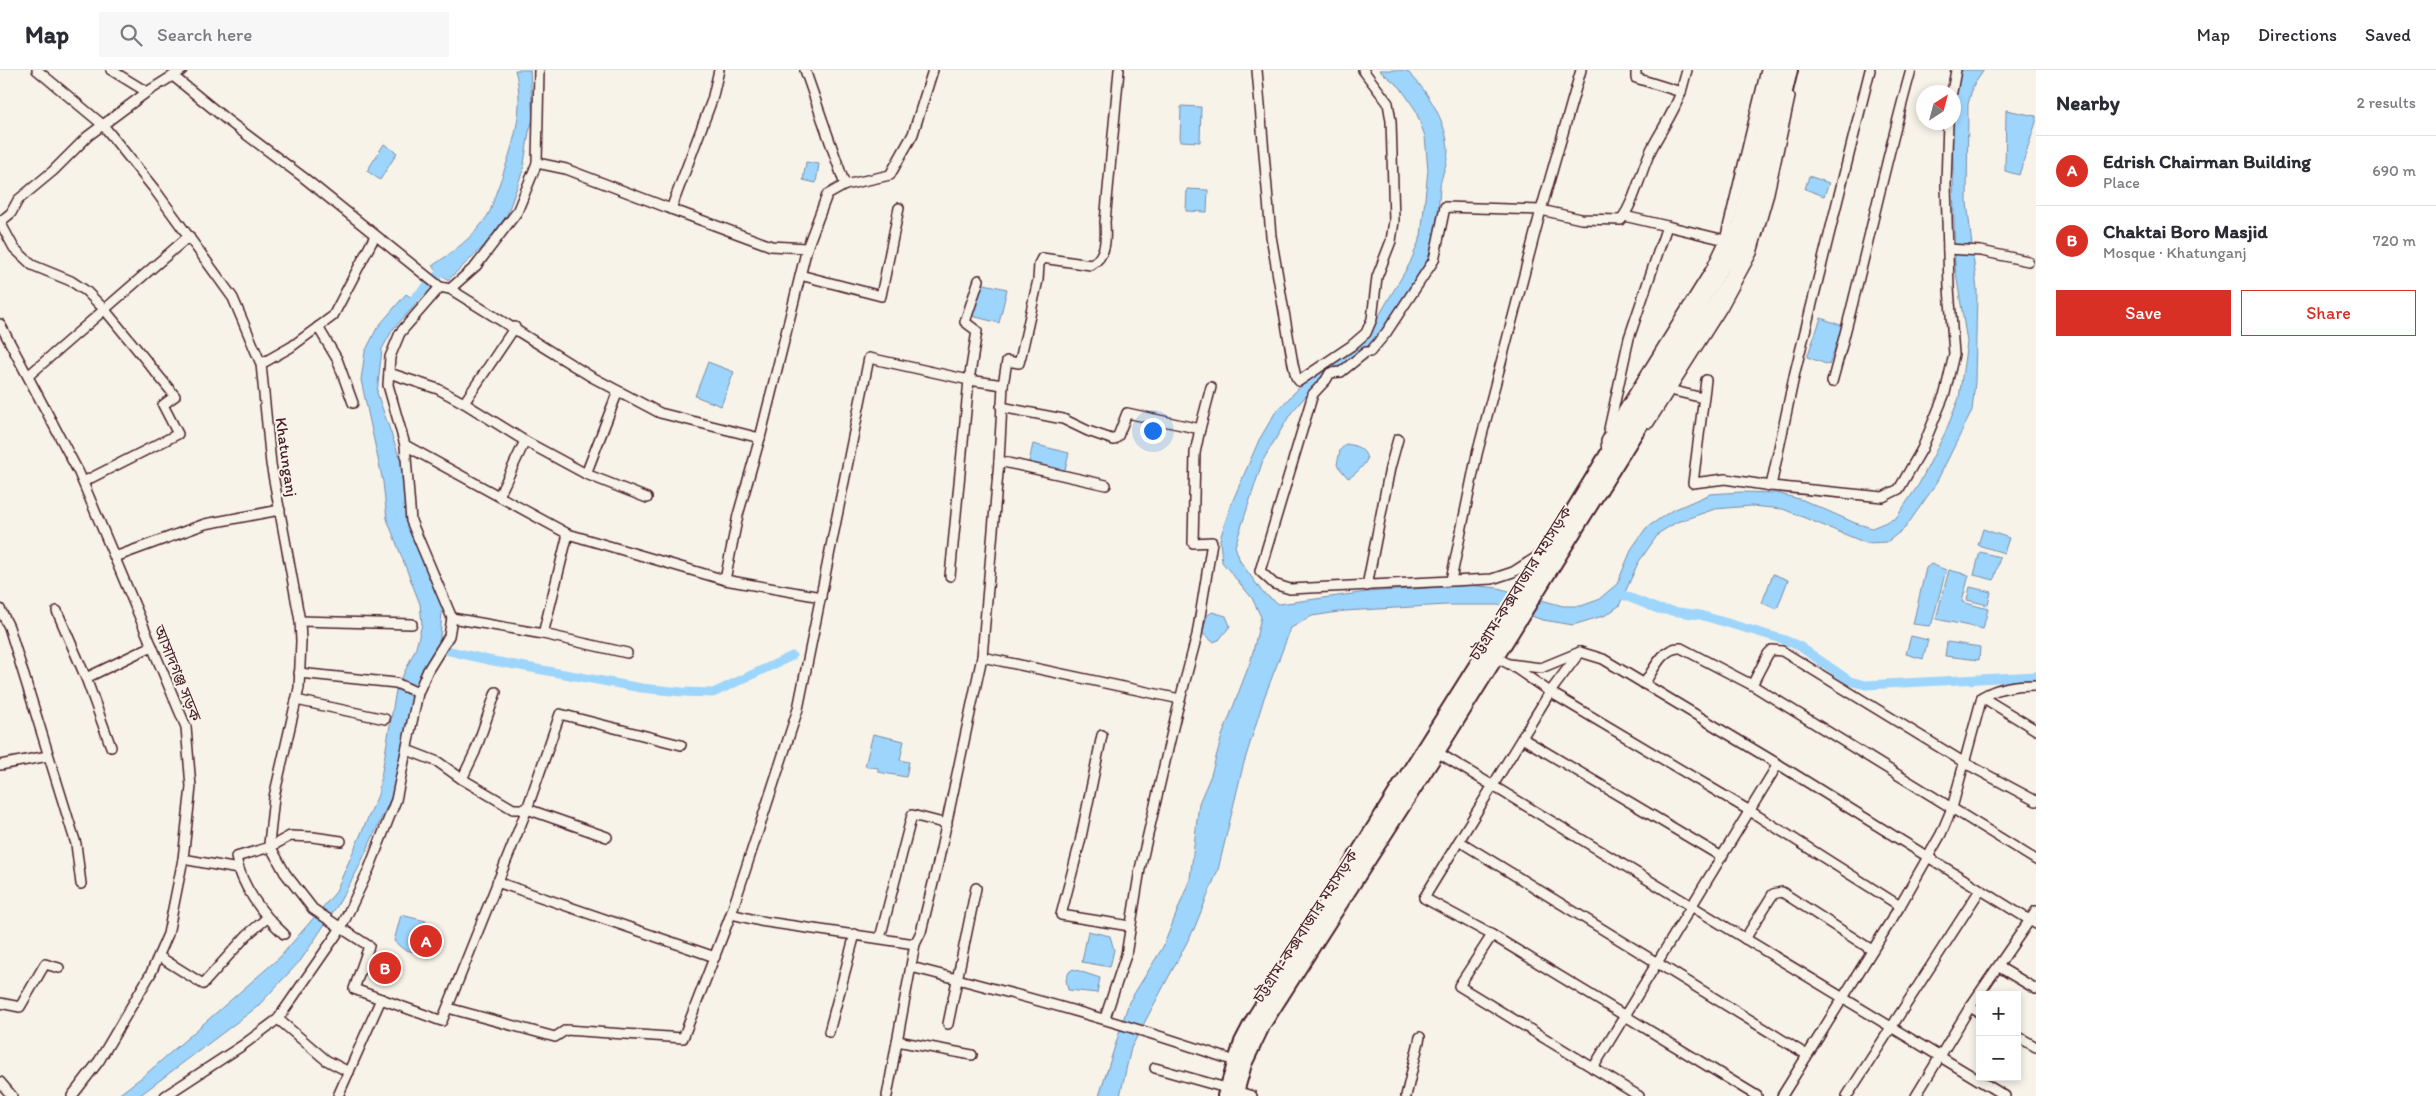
<!DOCTYPE html>
<html lang="en">
<head>
<meta charset="utf-8">
<style>
	body { margin:0; font-family:Itim,"Noto Sans Bengali",sans-serif; background:#f7f7f7; color:#2b2b33 }
	.controls { position:absolute; right:15px; bottom:15px; display:grid; overflow:hidden; border-radius:0px; box-shadow:0 2px 8px #0003 }
	.controls button { width:45px; height:45px; display:grid; place-items:center; padding:0; border:0; border-bottom:1px solid #e1e1e2; background:#fff; color:#2b2b33; font:25px sans-serif }
	.compass { position:absolute; left:1916px; top:15px; width:45px; height:45px; border-radius:50%; background:#fff; box-shadow:0 2px 8px #0003; rotate:36deg }
	.you { position:absolute; left:1152px; top:360px; width:18px; height:18px; margin:-12px; border:4px solid #fff; border-radius:50%; background:#1a73e8; box-shadow:0 0 0 8px #1a73e833 }
	.badge { display:grid; place-items:center; width:32px; height:32px; border-radius:50%; background:#d93025; color:#fff; font-size:16px; font-weight:700 }
	.pin { position:absolute; translate:-50% -50%; border:2px solid #fff; box-shadow:0 1px 5px #0006 }
	.list { margin:0; padding:0; list-style:none }
	h2 { display:flex; justify-content:space-between; align-items:center; height:65px; margin:0; padding:0 20px; font-size:21px }
	h2 small { font-size:16px; font-weight:400; color:#7c7c81 }
	.list li { display:grid; grid-template-columns:32px 1fr auto; gap:15px; align-items:center; box-sizing:border-box; height:70px; padding:0 20px; border-top:1px solid #e1e1e2 }
	.list b { display:block; font-size:19px; white-space:nowrap }
	.list p { margin:0; font-size:16px; white-space:nowrap; color:#7c7c81 }
	.list em { font-size:16px; font-style:normal; color:#7c7c81 }
	.actions { display:flex; gap:10px; padding:15px 20px }
	.actions a { flex:1; padding:11px 0; border:1px solid #d93025; border-radius:0px; text-align:center; font-size:18px; color:#d93025 }
	.actions .main { background:#d93025; color:#fff }
	.icon { flex:none; width:28px; height:28px; fill:none; stroke:currentColor; stroke-width:2; stroke-linecap:round; stroke-linejoin:round }
	.map { position:relative; flex:none; width:2036px; height:1026px; overflow:hidden }
	header { display:flex; align-items:center; gap:30px; box-sizing:border-box; height:70px; padding:0 25px; background:#fff; border-bottom:1px solid #e1e1e2 }
	header strong { font-size:24px }
	nav { display:flex; gap:28px; margin-inline-start:auto; font-size:18px }
	.search { width:350px; height:45px; background:#f7f7f7; display:flex; align-items:center; gap:12px; box-sizing:border-box; padding:0 18px; border-radius:0px; color:#7c7c81; font-size:19px }
	main { display:flex }
	aside { flex:1; background:#fff }
	.map>svg:first-child { display:block }
	.water { fill:#9dd5fc; stroke:#7c8ca8 }
	.lines { fill:none; stroke-linecap:round; stroke-linejoin:round }
	.canal { stroke:#9dd5fc; stroke-width:9 }
	.minor-casing { stroke:#4a1f2b; stroke-width:12 }
	.trunk-casing { stroke:#4a1f2b; stroke-width:18 }
	.minor { stroke:#f7f3e8; stroke-width:9 }
	.trunk { stroke:#f7f3e8; stroke-width:14 }
	.labels { text-anchor:middle; stroke-width:4; stroke-linejoin:round; paint-order:stroke }
	.street-label { font-size:16px; fill:#4a1f2b; stroke:#f7f3e8 }
</style>
</head>
<body>
<header>
<strong>Map</strong>
<div class="search"><svg class="icon" aria-label="search" viewBox="0 0 24 24"><circle cx="10" cy="10" r="6"/><path d="M15 15l6 6"/></svg>Search here</div>
<nav><a>Map</a><a>Directions</a><a>Saved</a></nav>
</header>
<main>
<div class="map">
<svg width="2036" height="1026" viewBox="0 0 2036 1026">
	<rect width="100%" height="100%" fill="#f7f3e8"/>
	<filter id="ink" filterUnits="userSpaceOnUse"><feTurbulence type="fractalNoise" baseFrequency=".02" numOctaves="2"/><feDisplacementMap in="SourceGraphic" scale="10" xChannelSelector="R" yChannelSelector="G"/><feConvolveMatrix kernelMatrix="1 2 1 2 8 2 1 2 1" color-interpolation-filters="sRGB"/></filter>
	<g filter="url(#ink)">
		<g class="water">
			<path d="M515 0H530L533 50 529 62 523 100 507 145 484 176 448 210 432 196C452 183 475 166 488 145 492 139 493 130 496 123 510 85 527 41 515 0Z"/>
			<path d="M1379 0H1405L1408 2C1428 21 1447 53 1448 80 1448 94 1441 105 1440 117 1438 146 1436 173 1423 200L1376 273 1312 319 1291 343 1263 390 1235 476 1240 491 1263 523 1279 534 1367 522 1470 515 1498 518 1563 536H1581L1598 530 1617 514 1632 478 1646 458 1671 441 1710 424 1741 422 1776 423 1803 430 1855 453 1872 458 1896 448 1919 414 1945 363 1959 328 1967 272 1955 197 1952 53 1954 52V28L1960 2 1961 0H1984L1973 16 1968 34 1967 132 1977 220 1975 312 1972 341 1934 417 1905 458 1887 472 1866 473 1783 439 1751 436 1715 439 1677 452 1659 463 1638 493 1619 536 1606 545 1573 555 1543 550 1498 535H1446L1345 541 1312 546 1291 558 1264 628 1243 696 1218 800 1194 859 1131 978 1120 1026H1099L1129 932 1163 877 1190 809 1199 733 1211 705 1222 666 1251 590 1261 547 1252 528 1222 492 1220 469 1230 437 1259 370 1275 343 1311 305 1374 254 1410 193 1421 166 1428 100 1425 66 1415 39 1400 17Z"/>
			<path d="M1181 36 1201 37 1200 72 1180 71Z"/>
			<path d="M2006 40 2036 46V52L2019 105 2005 101Z"/>
			<path d="M384 74 397 83 380 110 367 101Z"/>
			<path d="M806 92 819 94 816 113 803 110Z"/>
			<path d="M1809 106 1829 113 1824 126 1805 119Z"/>
			<path d="M1187 119 1208 120 1207 142 1186 141Z"/>
			<path d="M980 213 1007 219 999 253 972 246Z"/>
			<path d="M406 224 418 232 393 259 382 279 377 323 406 406V438L443 531 439 579 430 587 416 617 395 719 357 801 337 836 301 890 257 937 139 1026H117L146 1004 280 887 335 823 378 725 396 620 416 578 422 554 420 534 387 449 383 412 361 310 365 282 377 258Z"/>
			<path d="M1821 248 1843 256 1829 295 1807 287Z"/>
			<path d="M708 292 734 302 721 336 695 326Z"/>
			<path d="M1033 374 1069 383 1064 404 1028 396Z"/>
			<path d="M1346 374C1356 375 1365 379 1367 389 1365 395 1354 406 1348 408L1337 395 1340 380Z"/>
			<path d="M1983 459 2009 468 2004 483 1978 475Z"/>
			<path d="M1980 482 2000 487 1994 510 1974 505Z"/>
			<path d="M1931 494 1946 500 1932 553 1929 556 1913 554 1926 498Z"/>
			<path d="M1949 500 1969 505 1962 532 1988 539 1983 559 1936 549Z"/>
			<path d="M1773 504 1788 510 1777 539 1762 533Z"/>
			<path d="M1970 517 1991 522 1988 535 1967 530Z"/>
			<path d="M1212 542 1226 546 1230 556 1219 570 1213 572 1202 563 1207 546Z"/>
			<path d="M1911 566 1928 570 1923 589 1906 584Z"/>
			<path d="M1947 572 1980 577 1979 590 1945 586Z"/>
			<path d="M873 664 904 671 900 690 909 692 906 707 878 702V698L865 696Z"/>
			<path d="M401 845 426 851 417 883 403 879 394 871Z"/>
			<path d="M1088 861 1110 866 1114 880 1110 897 1082 892Z"/>
			<path d="M1073 899 1100 908 1097 923 1068 920 1066 910 1069 902Z"/>
		</g>
		<g class="lines">
			<g class="canal">
				<path d="M414 229 448 195"/>
				<path d="M1618 523 1658 539 1700 545 1782 569 1799 576 1850 611 1865 615 2036 606"/>
				<path d="M433 577 488 590 641 618 682 622 713 623 792 586"/>
			</g>
			<g class="minor-casing">
				<g id="minor">
					<path d="M37 0 103 55 155 120 233 228 261 294 271 394 300 551 301 571 299 618 274 727 269 774 285 803 313 839 341 858 369 799 396 730 418 623 428 600 449 566 452 548 411 451 405 375 388 315 390 287 400 263 440 217"/>
					<path d="M111 0 147 22"/>
					<path d="M539 0 537 93 566 99 671 139"/>
					<path d="M719 0 712 30 671 139 771 176 807 178 827 125 845 115 805 0"/>
					<path d="M1257 0 1271 166 1293 294 1296 307 1299 311 1351 276 1366 263 1372 249 1377 207 1391 171 1394 151 1391 51 1388 33 1363 0"/>
					<path d="M173 6 227 50 303 107 440 217 450 219 590 306 660 343 760 368"/>
					<path d="M1681 22 1687 0"/>
					<path d="M1952 22 1956 0"/>
					<path d="M845 115 890 105 913 64 933 0"/>
					<path d="M0 152 14 178 32 195 71 211 86 221 105 240 175 326 163 335 178 364 83 412"/>
					<path d="M0 152 11 143 18 130 53 101 88 66 147 22 182 0"/>
					<path d="M1667 156 1725 170"/>
					<path d="M1948 179 1981 181 2028 191"/>
					<path d="M800 205 881 226 899 138"/>
					<path d="M450 219 476 196 517 142 537 93"/>
					<path d="M0 254 79 403 186 657 191 717 183 789 168 864 151 903 99 991 72 1026"/>
					<path d="M318 257 337 289 353 333"/>
					<path d="M515 257 464 333 525 371 586 404 647 428"/>
					<path d="M261 294 291 277 333 246 375 166"/>
					<path d="M389 303 438 319 464 333"/>
					<path d="M28 306 189 166"/>
					<path d="M1706 310 1693 413 1725 409 1771 416 1883 427 1899 419 1922 379 1945 323 1954 284 1949 218 1946 114 1948 52"/>
					<path d="M1832 312C1861 209 1882 104 1911 0"/>
					<path d="M1670 320 1703 328"/>
					<path d="M1001 337 1063 349 1088 361 1114 370 1118 366 1127 343 1200 359 1195 383 1193 473 1212 472 1197 565 1175 649 1140 799 1126 885 1105 948"/>
					<path d="M1649 353 1722 238 1752 183 1768 127 1790 27"/>
					<path d="M1200 359 1211 317"/>
					<path d="M1609 359 1629 268 1667 156 1624 146"/>
					<path d="M405 375 568 464 725 510 821 527"/>
					<path d="M1607 384 1606 371 1616 352 1711 199 1725 170 1766 0"/>
					<path d="M999 391 1106 415"/>
					<path d="M586 404 618 321"/>
					<path d="M1771 416 1795 302 1870 0"/>
					<path d="M499 426 525 371"/>
					<path d="M568 464 543 564 627 583"/>
					<path d="M1543 483 1513 502 1492 509 1290 519 1274 514 1260 501 1313 324 1326 310 1330 303 1341 302 1366 282H1370L1386 263 1434 190 1445 137 1541 140 1581 149 1621 150C1636 129 1640 103 1651 80 1661 60 1674 43 1681 22L1636 8V0"/>
					<path d="M115 487 205 454 280 440"/>
					<path d="M950 506 969 310 977 261 965 252 979 210"/>
					<path d="M725 510 738 445 760 368 807 178"/>
					<path d="M1451 510 1477 384 1541 140 1581 0"/>
					<path d="M1367 516 1390 398 1398 369"/>
					<path d="M0 539 9 557 76 774 81 814"/>
					<path d="M57 541 86 608 111 677"/>
					<path d="M452 548 543 564"/>
					<path d="M300 551 412 554"/>
					<path d="M1580 582 1550 622 1424 828 1492 865 1757 1026"/>
					<path d="M982 587 1180 629"/>
					<path d="M1495 587 1509 594 1541 598 1580 582 1603 589 1778 694 2036 854"/>
					<path d="M1511 595 1550 622 1750 741 1900 836"/>
					<path d="M299 603 396 613 418 623"/>
					<path d="M86 608 152 576"/>
					<path d="M1644 614C1653 601 1663 576 1681 578L1752 615 2036 790"/>
					<path d="M1752 615 1768 584 1772 580 1782 581 1965 693 2036 731"/>
					<path d="M496 622 475 682 462 709 513 739H527L607 767"/>
					<path d="M1982 627 2036 660"/>
					<path d="M296 630 385 649"/>
					<path d="M1102 665 1080 772 1061 845 1130 856"/>
					<path d="M1522 668 1722 787"/>
					<path d="M407 680 438 692 462 709"/>
					<path d="M1437 682 2005 1026"/>
					<path d="M0 695 48 686"/>
					<path d="M1459 771 1807 985"/>
					<path d="M183 789 238 799"/>
					<path d="M497 812 715 887"/>
					<path d="M731 844 760 851 915 874"/>
					<path d="M284 864C263 845 241 816 236 787L270 777 290 766 313 767 341 771"/>
					<path d="M1492 865 1459 916 1639 1026"/>
					<path d="M880 868 912 745 947 754"/>
					<path d="M1745 869 1773 824 1782 822 1872 880"/>
					<path d="M160 887 203 914 247 865 267 848"/>
					<path d="M911 897C1020 925 1128 954 1235 991"/>
					<path d="M1999 897 2036 919"/>
					<path d="M0 933 20 937 45 894 59 898"/>
					<path d="M1970 937 1980 943"/>
					<path d="M448 938 555 967 566 960 683 968 731 844 798 639 869 288 969 310 1003 315"/>
					<path d="M278 949 326 990 349 1002"/>
					<path d="M948 954 976 818"/>
					<path d="M829 962 855 864"/>
					<path d="M2017 966 2036 977"/>
					<path d="M897 971 972 985"/>
					<path d="M1155 998 1226 1018"/>
					<path d="M1593 998 1778 694"/>
					<path d="M0 1012 12 1026"/>
					<path d="M1236 1021 1252 1026"/>
					<path d="M165 1026 243 975 278 949 341 858 369 876 354 919 381 929"/>
					<path d="M338 1026 381 929 442 951 527 739 560 644 681 675"/>
					<path d="M887 1026 915 874 921 862 938 793 982 587 999 391 1003 315 1007 291 1019 293 1021 286 1038 210 1039 194 1042 188 1091 195C1107 186 1106 168 1105 152L1119 0"/>
					<path d="M1406 1026 1420 967"/>
					<path d="M1782 1026 1900 836 1941 764 1952 738 1982 627C1999 617 2016 615 2036 615"/>
					<path d="M1847 1026 1980 820"/>
					<path d="M1916 1026 1970 937 2036 841"/>
				</g>
			</g>
			<g class="trunk-casing">
				<g id="trunk">
					<path d="M1225 1026 1242 972 1255 947 1551 477 1721 198 1735 173 1740 155 1777 0"/>
					<path d="M1235 1026 1244 994 1263 954 1437 682 1733 205 1750 167 1790 0"/>
				</g>
			</g>
			<use href="#minor" class="minor"/>
			<use href="#trunk" class="trunk"/>
		</g>
	</g>
	<g class="labels">
		<g class="street-label">
			<text transform="translate(287 387) rotate(82)" y="6">Khatunganj</text>
			<text transform="translate(1520 513) rotate(-58)" y="6">চট্টগ্রাম-কক্সবাজার মহাসড়ক</text>
			<text transform="translate(178 603) rotate(68)" y="6">আসাদগঞ্জ সড়ক</text>
			<text transform="translate(1305 856) rotate(-57)" y="6">চট্টগ্রাম-কক্সবাজার মহাসড়ক</text>
		</g>
	</g>
</svg>
<div class="controls">
<button>+</button>
<button>−</button>
</div>
<svg class="compass" viewBox="-18 -18 36 36"><path d="M0-13l5 13h-10z" fill="#e53935"/><path d="M0 13l5-13h-10z" fill="#7c7c81"/></svg>
<div class="you"></div>
<div class="pin badge" style="left:426px;top:871px">A</div>
<div class="pin badge" style="left:385px;top:898px">B</div>
</div>
<aside>
<h2>Nearby<small>2 results</small></h2>
<ul class="list">
<li><span class="badge">A</span><div><b>Edrish Chairman Building</b><p>Place</p></div><em>690 m</em></li>
<li><span class="badge">B</span><div><b>Chaktai Boro Masjid</b><p>Mosque · Khatunganj</p></div><em>720 m</em></li>
</ul>
<div class="actions"><a class="main">Save</a><a>Share</a></div>
</aside>
</main>
</body>
</html>
